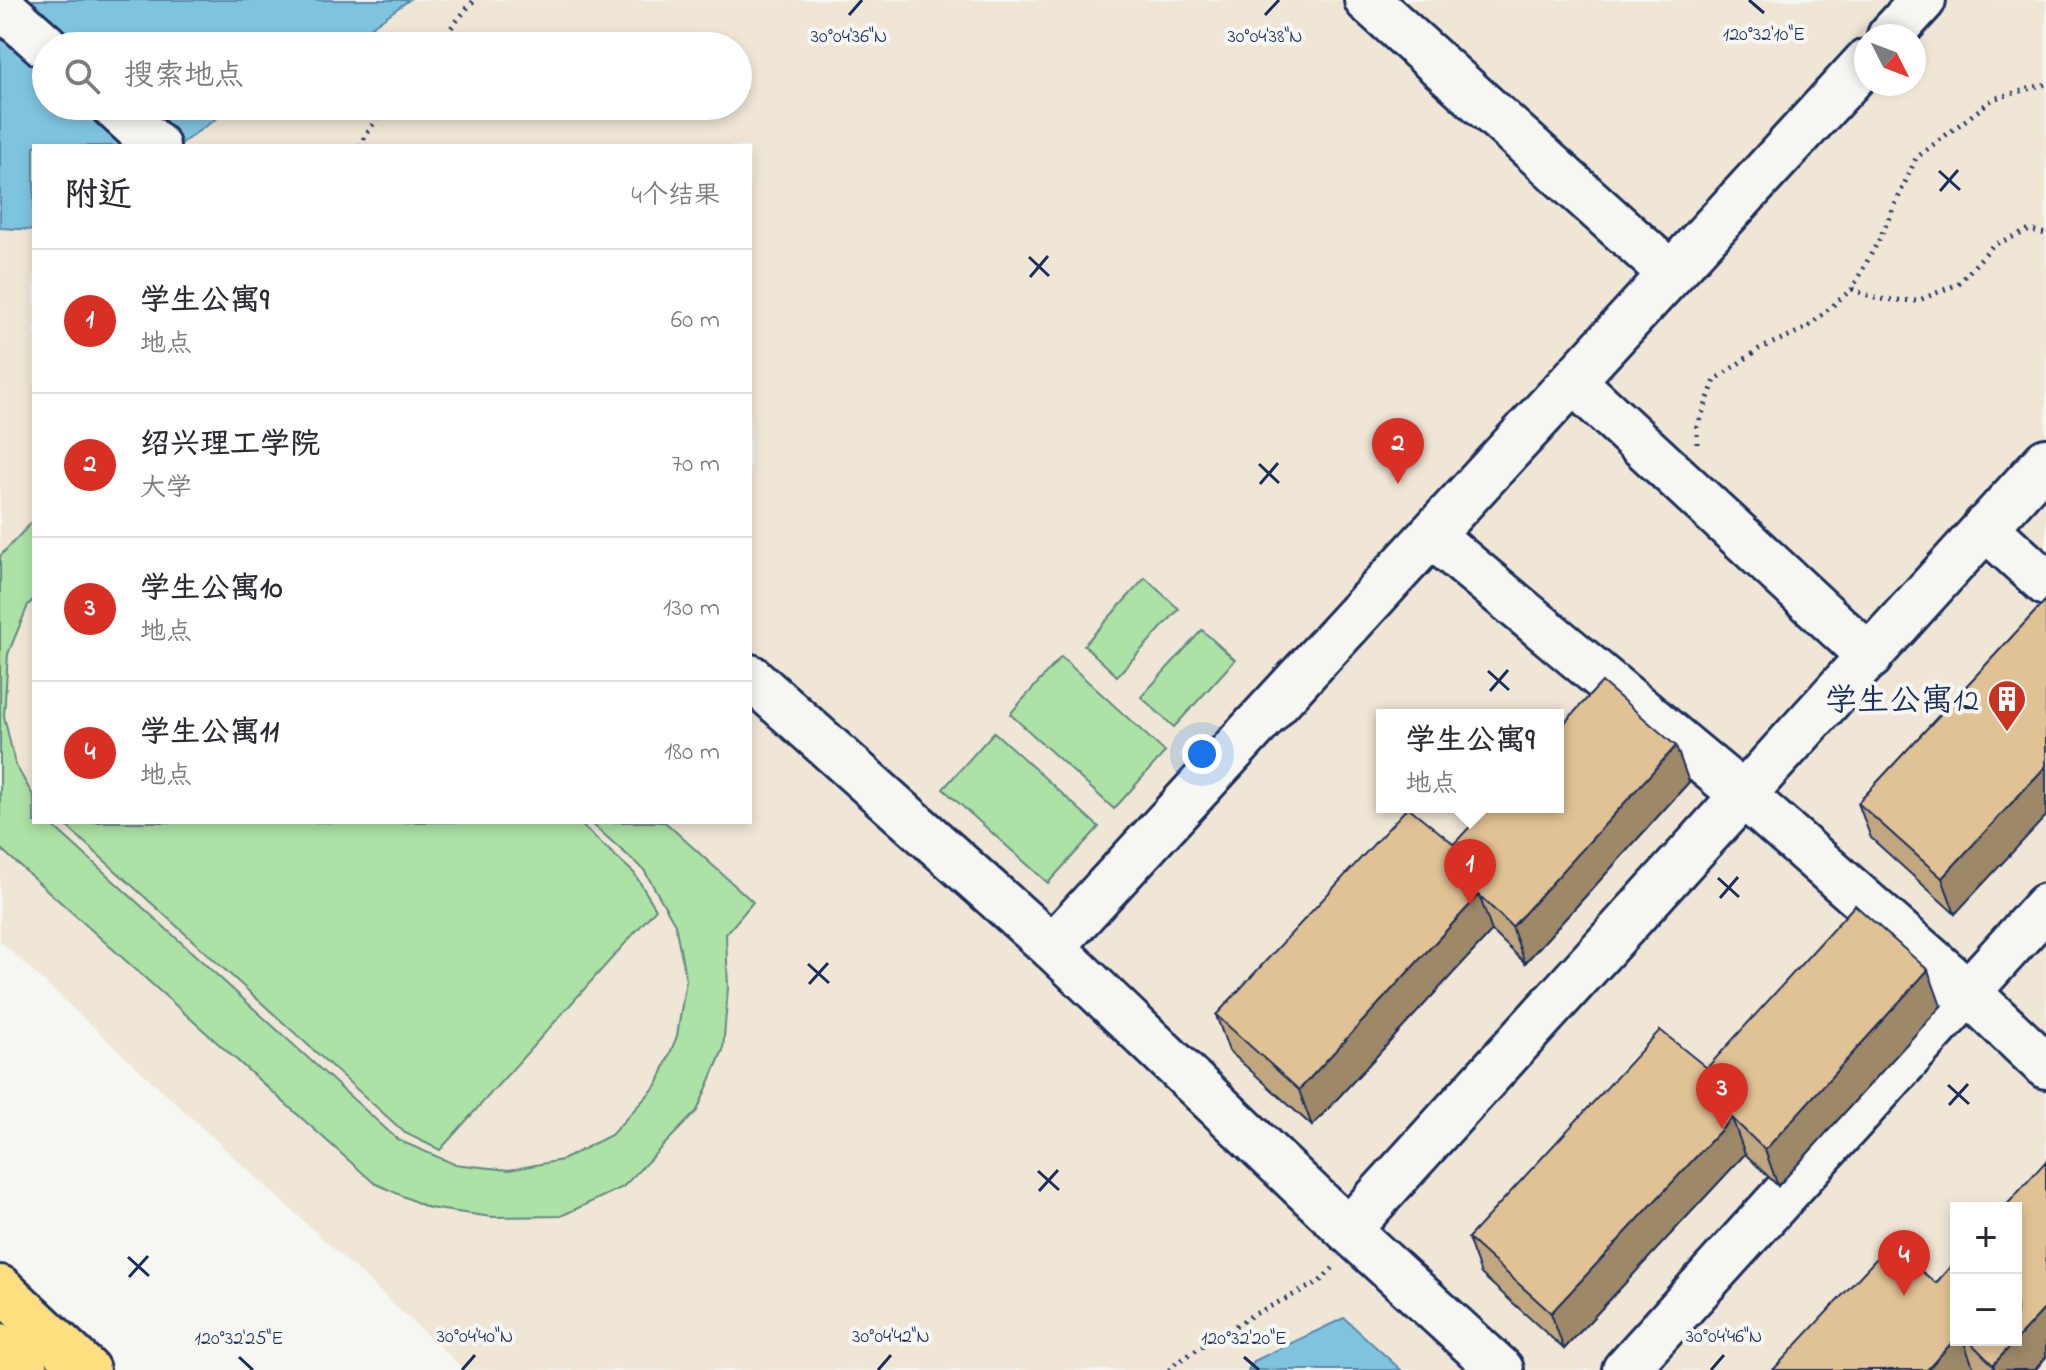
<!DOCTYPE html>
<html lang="zh">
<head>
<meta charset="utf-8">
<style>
	body { margin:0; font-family:"Indie Flower","LXGW WenKai TC",sans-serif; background:#f7f7f7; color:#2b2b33 }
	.controls { position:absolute; right:24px; bottom:24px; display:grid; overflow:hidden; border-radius:0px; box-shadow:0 4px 12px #0003 }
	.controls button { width:72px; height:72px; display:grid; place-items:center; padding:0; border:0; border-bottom:2px solid #e1e1e2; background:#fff; color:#2b2b33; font:40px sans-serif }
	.compass { position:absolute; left:1854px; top:24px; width:72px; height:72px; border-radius:50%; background:#fff; box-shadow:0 4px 12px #0003; rotate:132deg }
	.you { position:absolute; left:1202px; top:754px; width:28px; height:28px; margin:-20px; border:6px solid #fff; border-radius:50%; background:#1a73e8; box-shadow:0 0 0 12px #1a73e833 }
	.badge { display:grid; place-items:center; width:52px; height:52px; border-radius:50%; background:#d93025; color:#fff; font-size:26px; font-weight:700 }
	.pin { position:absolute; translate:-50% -66px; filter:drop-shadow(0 2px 4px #0008) }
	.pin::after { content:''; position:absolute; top:42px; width:28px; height:24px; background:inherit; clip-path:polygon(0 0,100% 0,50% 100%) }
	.popup { position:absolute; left:1376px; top:709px; width:188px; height:104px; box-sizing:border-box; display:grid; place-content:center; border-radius:0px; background:#fff; filter:drop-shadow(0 2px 6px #0005); font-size:26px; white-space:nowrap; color:#7c7c81 }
	.popup b { font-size:30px; color:#2b2b33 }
	.popup::after { content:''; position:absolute; left:50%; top:100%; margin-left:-16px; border:16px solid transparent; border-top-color:#fff }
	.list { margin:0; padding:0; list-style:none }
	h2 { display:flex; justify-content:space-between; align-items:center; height:104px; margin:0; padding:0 32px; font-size:34px }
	h2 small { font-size:26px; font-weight:400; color:#7c7c81 }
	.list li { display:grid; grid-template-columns:52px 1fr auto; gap:24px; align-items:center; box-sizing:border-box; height:144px; padding:0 32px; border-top:2px solid #e1e1e2 }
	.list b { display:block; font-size:30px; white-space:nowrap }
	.list p { margin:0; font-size:26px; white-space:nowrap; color:#7c7c81 }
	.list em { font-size:26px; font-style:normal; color:#7c7c81 }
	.icon { flex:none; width:44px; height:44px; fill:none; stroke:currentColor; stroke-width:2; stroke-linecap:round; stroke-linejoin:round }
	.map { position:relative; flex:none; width:2046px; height:1370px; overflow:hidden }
	.search { position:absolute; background:#fff; box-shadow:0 4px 12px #0003; left:32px; top:32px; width:720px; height:88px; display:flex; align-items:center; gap:20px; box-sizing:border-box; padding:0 28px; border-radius:44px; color:#7c7c81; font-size:30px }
	.panel { position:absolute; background:#fff; box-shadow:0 4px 12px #0003; left:32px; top:144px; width:720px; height:680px; border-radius:0px }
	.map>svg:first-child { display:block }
	.built { fill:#efe6d6; fill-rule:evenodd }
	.green { fill:#ace2a5; stroke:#648882; stroke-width:2 }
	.water { fill:#7fc4df; stroke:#5788ab; stroke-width:2 }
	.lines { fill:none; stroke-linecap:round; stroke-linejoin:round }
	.minor-casing { stroke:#1b2f5e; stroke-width:50 }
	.major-casing { stroke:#1b2f5e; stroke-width:50 }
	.highway-casing { stroke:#1b2f5e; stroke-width:50 }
	.path { stroke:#1b2f5e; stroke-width:5; stroke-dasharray:2 6; stroke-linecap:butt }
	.minor { stroke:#f6f6f2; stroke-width:44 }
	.major { stroke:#fedf80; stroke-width:44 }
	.highway { stroke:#fedf80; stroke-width:44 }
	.wall { fill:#c1a77f; stroke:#1b2f5e; stroke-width:2 }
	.shaded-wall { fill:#9d8868; stroke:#1b2f5e; stroke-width:2 }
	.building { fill:#e0c294; stroke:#1b2f5e; stroke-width:2 }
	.ticks { fill:none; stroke:#1b2f5e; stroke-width:3 }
	.labels { text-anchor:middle; stroke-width:8; stroke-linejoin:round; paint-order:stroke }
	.poi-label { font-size:32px; fill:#1b2f5e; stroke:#f6f6f2; text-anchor:end }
	.ticks-label { font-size:20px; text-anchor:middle; fill:#1b2f5e; stroke:#f6f6f2; stroke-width:8; stroke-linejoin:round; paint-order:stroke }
</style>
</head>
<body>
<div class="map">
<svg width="2046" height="1370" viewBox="0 0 2046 1370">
	<rect width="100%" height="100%" fill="#f6f6f2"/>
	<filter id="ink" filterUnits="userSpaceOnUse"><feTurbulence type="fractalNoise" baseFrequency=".0125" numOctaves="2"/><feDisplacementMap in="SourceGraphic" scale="16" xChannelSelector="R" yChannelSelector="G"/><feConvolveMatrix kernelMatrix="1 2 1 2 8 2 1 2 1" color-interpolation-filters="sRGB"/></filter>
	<g filter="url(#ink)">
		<path class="built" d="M0 0H2046V1370H465L0 941ZM1866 36H1914V84H1866ZM46 46H738V106H46ZM34 146H750V822H34ZM1382 715H1558V807H1382ZM1956 1208H2016V1340H1956Z"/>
		<g class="green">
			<path d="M34 520V599L28 605 8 654 4 716 15 764 34 797V822H49L398 1140 454 1164 509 1170 562 1160 611 1135 657 1085 677 1036 686 980 675 924 644 870 590 822H665L753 902 726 934 728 988 723 1050 697 1111 623 1187 561 1216 492 1217 429 1208 374 1183 0 848V556Z"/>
			<path d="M1145 578 1179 609 1117 676 1084 645Z"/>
			<path d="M1202 630 1235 660 1174 727 1141 697Z"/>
			<path d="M1061 657 1165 752 1114 809 1010 714Z"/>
			<path d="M994 732 1099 827 1048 883 943 789Z"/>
			<path d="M62 822H578L634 873 656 909 440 1150 405 1133Z"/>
		</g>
		<g class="water">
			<path d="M0 0H409L370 28 332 46H46V106H241L217 118 178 146H34V230L0 228Z"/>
			<path d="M1344 1318 1401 1370H1248L1254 1361Z"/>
		</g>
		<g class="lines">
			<g class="minor-casing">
				<g id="minor">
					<path d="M1367 0 1671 274"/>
					<path d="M0 5 46 46"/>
					<path d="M1890 36 1923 0"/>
					<path d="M113 106 157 146"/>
					<path d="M1573 381 1870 657"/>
					<path d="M2046 461 1743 795 1968 992 2046 1066"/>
					<path d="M1985 527 2046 583"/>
					<path d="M750 677 1052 947 1348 1230 1501 1370"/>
					<path d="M1052 947 1866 62"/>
					<path d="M1348 1230 1743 795 1431 535"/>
					<path d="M1625 1370 2046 906"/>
				</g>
			</g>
			<g class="major-casing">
				<path id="major" d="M0 1288 87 1370"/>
			</g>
			<g class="highway-casing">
				<path id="highway" d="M0 1346 26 1370"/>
			</g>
			<g class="path">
				<path d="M436 46 474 0"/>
				<path d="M359 146 385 106"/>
				<path d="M1852 289 1877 299 1917 301 1958 284 1993 245 2030 230 2046 234"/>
				<path d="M1697 444V427L1715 380 1759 349 1807 328 1852 289 1880 238 1916 158 1993 99 2046 84"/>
				<path d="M1169 1370 1176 1363 1251 1316 1319 1282 1333 1268"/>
			</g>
			<use href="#minor" class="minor"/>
			<use href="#major" class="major"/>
			<use href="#highway" class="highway"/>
		</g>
		<g class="wall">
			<path d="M2046 600 1955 914 1871 838 1858 803Z"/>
			<path d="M1689 782 1525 963 1492 931 1312 1126 1229 1051 1216 1015 1454 844Z"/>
			<path d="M1941 1006 1778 1186 1745 1154 1564 1349 1481 1274 1468 1238 1707 1068Z"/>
			<path d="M2046 1161V1357L2035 1370H1975L1956 1340H2016Z"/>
		</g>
		<g class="shaded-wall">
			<path d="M1676 746 1689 782 1525 963 1512 927Z"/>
			<path d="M2046 766V816L1955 914 1942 878Z"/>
			<path d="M1479 895 1492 931 1312 1126 1299 1090Z"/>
			<path d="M1928 970 1941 1006 1778 1186 1765 1150Z"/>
			<path d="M1732 1118 1745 1154 1564 1349 1551 1313Z"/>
			<path d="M2046 1307V1357L2035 1370H1995L1993 1365Z"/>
			<path d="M1956 1338V1340H1963L1974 1369 1973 1370H1927Z"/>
		</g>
		<g class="building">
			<path d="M2046 600V766L1942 878 1858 803Z"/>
			<path d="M1602 682 1676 746 1512 927 1479 895 1299 1090 1216 1015 1408 807 1454 844 1488 807H1558V730Z"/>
			<path d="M1855 905 1928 970 1765 1150 1732 1118 1551 1313 1468 1238 1660 1030 1707 1068Z"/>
			<path d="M2046 1161V1307L1993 1365 1968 1340H2016V1208H2004Z"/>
			<path d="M1889 1245 1936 1283 1956 1260V1338L1927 1370H1773Z"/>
		</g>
	</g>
	<path class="ticks" d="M1749 0 1764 13M849 15 862 0M1265 15 1279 0M1939 171 1960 190M1940 191 1958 170M1029 257 1049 276M1030 277 1048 256M1259 464 1279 483M1260 484 1278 463M1488 671 1509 690M1490 691 1508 670M1718 878 1739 897M1720 898 1738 877M808 964 829 983M809 984 828 963M1948 1085 1969 1104M1949 1105 1968 1084M1038 1171 1059 1190M1039 1191 1058 1170M128 1257 149 1276M129 1277 148 1256M239 1357 253 1370M1244 1357 1259 1370M462 1370 475 1355M878 1370 891 1355M1711 1370 1724 1355"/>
	<defs>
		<g id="building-pin" transform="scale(2)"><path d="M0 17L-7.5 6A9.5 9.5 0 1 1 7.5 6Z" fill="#c8321e" stroke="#f6f6f2"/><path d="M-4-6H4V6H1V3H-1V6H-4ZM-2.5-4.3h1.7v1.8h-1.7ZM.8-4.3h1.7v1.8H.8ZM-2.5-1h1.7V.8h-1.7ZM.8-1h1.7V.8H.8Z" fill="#fff"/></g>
	</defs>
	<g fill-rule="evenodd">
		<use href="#building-pin" x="2007" y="699"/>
	</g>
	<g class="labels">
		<g class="poi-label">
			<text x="1979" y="710">学生公寓12</text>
		</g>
	</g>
	<g class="ticks-label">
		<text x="1764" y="40">120°32'10"E</text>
		<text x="849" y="42">30°04'36"N</text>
		<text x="1265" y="42">30°04'38"N</text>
		<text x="475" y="1342">30°04'40"N</text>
		<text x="891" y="1342">30°04'42"N</text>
		<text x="1724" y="1342">30°04'46"N</text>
		<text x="239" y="1344">120°32'25"E</text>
		<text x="1244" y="1344">120°32'20"E</text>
	</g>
</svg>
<div class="controls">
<button>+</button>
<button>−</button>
</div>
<svg class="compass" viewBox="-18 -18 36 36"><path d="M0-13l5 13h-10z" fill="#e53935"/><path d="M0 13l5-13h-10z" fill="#7c7c81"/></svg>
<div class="you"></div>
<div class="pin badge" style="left:1470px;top:905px">1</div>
<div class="popup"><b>学生公寓9</b>地点</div>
<div class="pin badge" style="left:1398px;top:484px">2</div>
<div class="pin badge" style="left:1722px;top:1129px">3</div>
<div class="pin badge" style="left:1904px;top:1296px">4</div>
<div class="search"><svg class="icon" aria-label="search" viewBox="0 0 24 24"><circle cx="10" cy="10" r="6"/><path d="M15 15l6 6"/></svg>搜索地点</div>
<section class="panel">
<h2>附近<small>4个结果</small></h2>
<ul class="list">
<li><span class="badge">1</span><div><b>学生公寓9</b><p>地点</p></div><em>60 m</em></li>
<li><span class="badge">2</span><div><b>绍兴理工学院</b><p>大学</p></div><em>70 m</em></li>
<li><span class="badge">3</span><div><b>学生公寓10</b><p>地点</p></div><em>130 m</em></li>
<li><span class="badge">4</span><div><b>学生公寓11</b><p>地点</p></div><em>180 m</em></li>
</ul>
</section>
</div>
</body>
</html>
